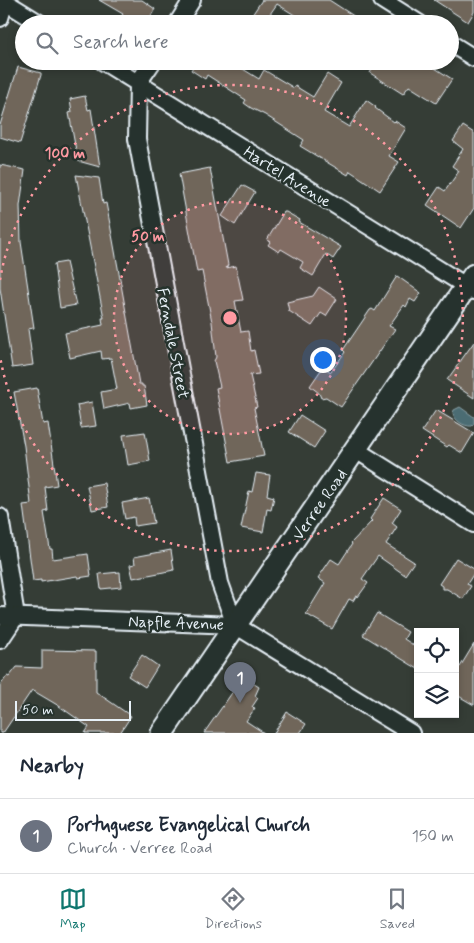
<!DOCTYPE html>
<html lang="en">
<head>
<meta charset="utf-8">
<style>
	body { margin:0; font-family:Mynerve,sans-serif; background:#f6f6f7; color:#1f2937 }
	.controls { position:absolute; right:15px; bottom:15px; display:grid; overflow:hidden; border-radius:0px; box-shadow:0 2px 8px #0003 }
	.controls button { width:45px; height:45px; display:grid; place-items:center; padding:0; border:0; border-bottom:1px solid #e0e1e3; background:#fff; color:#1f2937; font:25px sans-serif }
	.scale { position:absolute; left:15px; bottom:12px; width:116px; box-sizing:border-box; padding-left:5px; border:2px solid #e8f1f8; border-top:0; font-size:14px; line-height:18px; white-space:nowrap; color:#e8f1f8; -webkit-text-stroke:4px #26332d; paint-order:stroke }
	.you { position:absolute; left:322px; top:359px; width:18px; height:18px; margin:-12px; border:4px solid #fff; border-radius:50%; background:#1a73e8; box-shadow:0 0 0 8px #1a73e833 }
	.badge { display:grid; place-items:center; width:32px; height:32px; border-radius:50%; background:#0f766e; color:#fff; font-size:16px; font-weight:700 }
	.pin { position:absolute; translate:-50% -41px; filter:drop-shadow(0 1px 2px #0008) }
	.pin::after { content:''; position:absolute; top:26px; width:18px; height:15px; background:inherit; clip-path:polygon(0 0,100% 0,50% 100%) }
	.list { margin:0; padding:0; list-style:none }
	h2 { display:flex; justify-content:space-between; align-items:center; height:65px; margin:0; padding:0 20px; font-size:21px }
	h2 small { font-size:16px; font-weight:400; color:#747a83 }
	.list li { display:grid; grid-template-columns:32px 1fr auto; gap:15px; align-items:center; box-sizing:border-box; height:75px; padding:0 20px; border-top:1px solid #e0e1e3 }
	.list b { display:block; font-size:19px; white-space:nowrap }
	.list p { margin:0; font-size:16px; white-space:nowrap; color:#747a83 }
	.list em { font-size:16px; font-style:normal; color:#747a83 }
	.icon { flex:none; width:28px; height:28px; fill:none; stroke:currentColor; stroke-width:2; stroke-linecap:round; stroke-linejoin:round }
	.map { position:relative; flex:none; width:474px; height:733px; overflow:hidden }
	.search { position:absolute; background:#fff; box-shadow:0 2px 8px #0003; left:15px; right:15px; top:15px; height:55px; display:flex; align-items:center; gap:12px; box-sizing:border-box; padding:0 18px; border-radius:28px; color:#747a83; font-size:19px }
	.sheet { height:140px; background:#fff }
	nav { display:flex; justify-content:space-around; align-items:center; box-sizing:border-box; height:70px; border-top:1px solid #e0e1e3; background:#fff; font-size:14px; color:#747a83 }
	nav a { display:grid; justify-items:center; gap:2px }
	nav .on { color:#0f766e }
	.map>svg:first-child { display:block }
	.water { fill:#4c6c73; stroke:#8aa1a8 }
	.building { fill:#70665a; stroke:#e8f1f8 }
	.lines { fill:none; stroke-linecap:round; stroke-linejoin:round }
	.minor-casing { stroke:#e8f1f8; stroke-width:20 }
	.major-casing { stroke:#e8f1f8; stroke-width:25 }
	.minor { stroke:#26332d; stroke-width:16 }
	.major { stroke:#26332d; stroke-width:21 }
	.ring { fill:none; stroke:#ff9aa2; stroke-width:2.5; stroke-dasharray:2.5 5 }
	.labels { text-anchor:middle; stroke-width:5; stroke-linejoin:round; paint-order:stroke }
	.street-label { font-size:16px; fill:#e8f1f8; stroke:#26332d }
	.centre { fill:#ff9aa2; stroke:#26332d; stroke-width:2.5 }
	.ring-label { font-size:15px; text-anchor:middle; font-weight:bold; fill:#ff9aa2; stroke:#26332d; stroke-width:5; stroke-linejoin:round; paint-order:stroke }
</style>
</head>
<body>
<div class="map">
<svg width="474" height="733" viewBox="0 0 474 733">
	<rect width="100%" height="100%" fill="#353d36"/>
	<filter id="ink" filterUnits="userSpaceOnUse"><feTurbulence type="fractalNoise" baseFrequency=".02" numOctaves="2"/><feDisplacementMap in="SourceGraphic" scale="10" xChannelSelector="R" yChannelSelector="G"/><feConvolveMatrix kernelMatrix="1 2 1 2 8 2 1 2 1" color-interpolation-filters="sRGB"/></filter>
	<g filter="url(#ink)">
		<path class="water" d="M460 407 474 417V424L472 426C464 427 454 420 453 413L454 410Z"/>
		<g class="building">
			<path d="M99 0H142L155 9 146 24H117L123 14Z"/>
			<path d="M262 0H329L366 24H309L277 4 263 24H246Z"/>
			<path d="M434 0H474V12L468 22Z"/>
			<path d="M197 61H230L259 79 264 70 294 88 295 86 313 97 327 74 341 83 324 112 349 127 366 100 376 107 375 108 394 122 395 121 406 128 389 156 399 162 380 191 350 171 348 175 300 146 304 140 265 115 251 108 244 103 246 100 207 75 205 79 191 70Z"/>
			<path d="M377 61H424L452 79 436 103 409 86 403 94 370 73Z"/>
			<path d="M18 67 41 73V75L20 143 0 137V125Z"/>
			<path d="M85 96 88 110 91 109 100 167 78 161 69 113 72 112 70 99Z"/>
			<path d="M463 126 474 133V208L461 228 427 205 439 187 445 191 459 171 452 166 463 149 453 141Z"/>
			<path d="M0 165 25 170 20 206 21 242 34 328 28 329 33 365 12 368 0 288Z"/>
			<path d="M210 168 228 265 226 268 236 266 243 300 235 301 241 332 248 331 251 351 254 350 259 374 250 375 257 407 254 408 264 456 230 462 216 388 220 387 214 361 216 357 212 322 202 271 197 272 179 174Z"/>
			<path d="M76 175 99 178 103 204 106 203 113 240 139 384H142V386H144L147 405 131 408 130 403 104 409 101 392 117 389 111 358 102 359 101 351 70 358 65 333 103 325 102 318H104Z"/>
			<path d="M242 185 255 192 235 225 222 216Z"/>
			<path d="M284 212H286L300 220 299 222 341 247 333 259 326 254 313 276 300 268 303 262 281 249 279 252 268 245 270 242 267 240Z"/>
			<path d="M66 262 76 305 60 308 54 264Z"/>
			<path d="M397 276 421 293 415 302 410 299 406 307 404 305 389 326 395 329 341 407 326 397 321 398 319 393 310 386 323 367 331 372 345 352 343 350 370 310 372 309 375 311Z"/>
			<path d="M319 287 337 299 326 316 321 313 312 326 289 311 287 302 313 296Z"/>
			<path d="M474 342V398L447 380Z"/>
			<path d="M37 388 43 424 48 423 57 485 45 487 48 511 44 512 50 549H52L53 559 88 554 91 576 78 578 77 576 41 582V580L33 581 23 505 31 504 24 446 14 392Z"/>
			<path d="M92 402 96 426 81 428 77 405Z"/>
			<path d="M436 410 474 433 462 453 449 445 447 447 422 431Z"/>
			<path d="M300 415 325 431 314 448 289 432Z"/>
			<path d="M145 432 150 461 128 465 123 435Z"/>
			<path d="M256 473 270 475 267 495 274 497 271 510 267 509 263 532 241 528 249 491 252 492Z"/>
			<path d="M104 483 108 507 92 510 87 486Z"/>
			<path d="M149 498 154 523 135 526 134 517 125 519 122 503Z"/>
			<path d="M384 498 401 509 392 523 397 527 386 544 414 562 405 575 378 556 362 579 368 583 358 597 356 596 353 601 349 599 332 629 306 614 325 583 318 578 331 559 339 564 352 544 351 543 372 521 370 519Z"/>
			<path d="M171 550 174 570 133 578 130 565 135 564 134 557Z"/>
			<path d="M456 558 474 569V573L467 584 471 586 463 599 447 589H442V586L439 584Z"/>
			<path d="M120 572 121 587 101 589 99 574Z"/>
			<path d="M377 613 408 632 404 639 418 648V669L363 635Z"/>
			<path d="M474 644V705L455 694V664L460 667Z"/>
			<path d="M42 650 96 651V692L131 716 120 733H85L89 727 59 706 32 690 3 733H0V686L7 676 9 677 17 667 42 668Z"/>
			<path d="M142 655 158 666 145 687 128 676Z"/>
			<path d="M243 677 259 687 255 696 258 698 252 707 255 708 246 721 264 733H204Z"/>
			<path d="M287 712 306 724 300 733H274Z"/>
		</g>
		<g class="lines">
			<g class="minor-casing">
				<g id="minor">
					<path d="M2 0 41 24"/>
					<path d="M382 0 420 24"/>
					<path d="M0 18 5 1"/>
					<path d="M177 24 192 0"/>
					<path d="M450 43 474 58"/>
					<path d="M102 61 474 291"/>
					<path d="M153 61 138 83 137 139 220 583 235 625"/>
					<path d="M356 450 474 524"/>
					<path d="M0 517 16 616 0 640"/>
					<path d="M0 616 235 625 411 733"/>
				</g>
			</g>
			<g class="major-casing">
				<path id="major" d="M162 733 474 275"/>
			</g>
			<use href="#minor" class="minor"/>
			<use href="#major" class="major"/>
		</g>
	</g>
	<circle cx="230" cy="318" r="116" fill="#ff9aa2" fill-opacity=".12"/>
	<g class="ring">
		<circle cx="230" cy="318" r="116"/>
		<path d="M0 280A233 233 0 1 1 0 356"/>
	</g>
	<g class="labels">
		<g class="street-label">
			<text transform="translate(288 176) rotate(32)" y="6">Hartel Avenue</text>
			<text transform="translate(174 343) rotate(79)" y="6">Ferndale Street</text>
			<text transform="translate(319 504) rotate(-55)" y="6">Verree Road</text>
			<text transform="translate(176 622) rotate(2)" y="6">Napfle Avenue</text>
		</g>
	</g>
	<circle cx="230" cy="318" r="8" class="centre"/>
	<g class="ring-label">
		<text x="65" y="158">100 m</text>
		<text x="148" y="241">50 m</text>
	</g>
</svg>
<div class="controls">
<button><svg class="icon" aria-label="locate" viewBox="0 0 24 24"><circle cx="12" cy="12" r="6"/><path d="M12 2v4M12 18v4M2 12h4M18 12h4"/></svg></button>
<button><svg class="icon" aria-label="layers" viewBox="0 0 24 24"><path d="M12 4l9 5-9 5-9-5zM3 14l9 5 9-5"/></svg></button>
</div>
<div class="scale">50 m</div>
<div class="you"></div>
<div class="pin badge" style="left:240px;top:703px;background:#6b7280">1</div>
<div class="search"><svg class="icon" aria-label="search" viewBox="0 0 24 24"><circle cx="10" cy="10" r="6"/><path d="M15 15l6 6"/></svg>Search here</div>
</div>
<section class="sheet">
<h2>Nearby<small></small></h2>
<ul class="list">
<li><span class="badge" style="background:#6b7280">1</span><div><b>Portuguese Evangelical Church</b><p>Church · Verree Road</p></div><em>150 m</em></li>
</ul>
</section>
<nav>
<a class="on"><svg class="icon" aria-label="map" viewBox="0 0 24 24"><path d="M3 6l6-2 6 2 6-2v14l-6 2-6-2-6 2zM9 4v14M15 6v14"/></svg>Map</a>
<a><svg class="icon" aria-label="directions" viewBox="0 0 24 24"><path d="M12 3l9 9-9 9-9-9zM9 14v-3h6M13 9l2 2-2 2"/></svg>Directions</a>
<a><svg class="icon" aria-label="saved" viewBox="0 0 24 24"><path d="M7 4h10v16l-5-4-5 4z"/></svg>Saved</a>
</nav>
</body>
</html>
